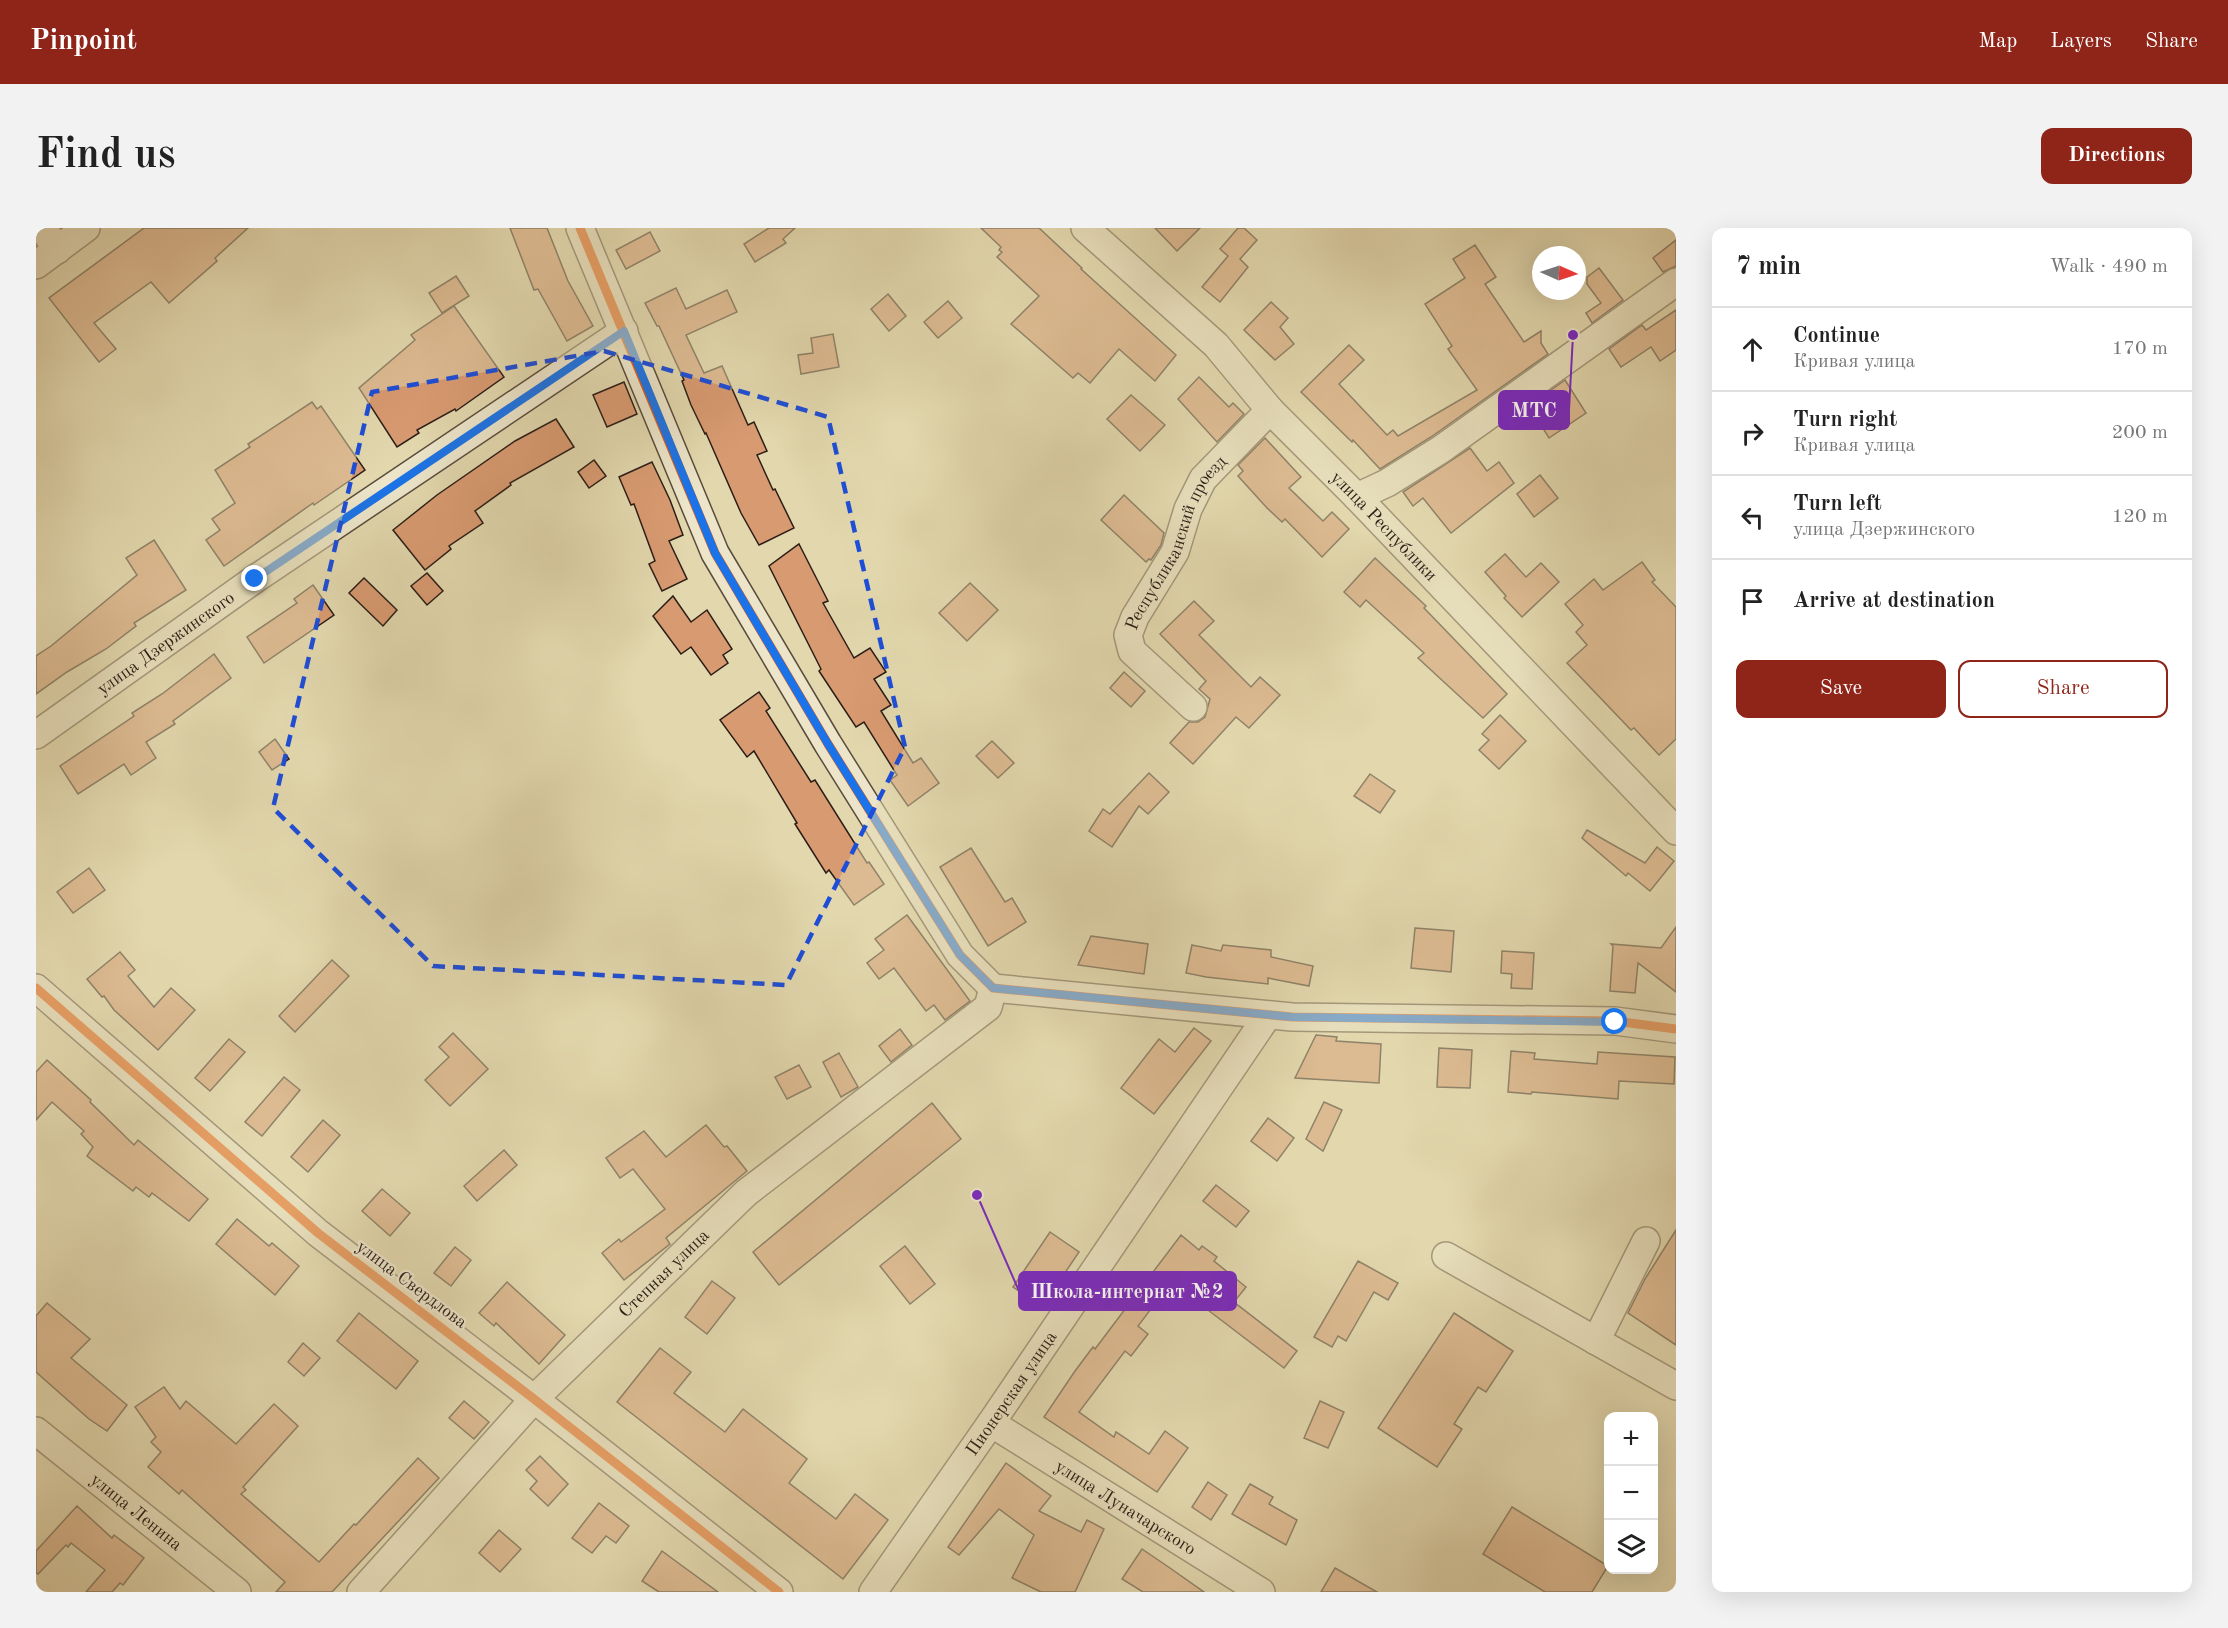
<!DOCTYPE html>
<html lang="en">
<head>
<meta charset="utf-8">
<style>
	body { margin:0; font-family:"Old Standard TT",serif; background:#f2f2f2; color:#222 }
	.controls { position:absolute; right:18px; bottom:18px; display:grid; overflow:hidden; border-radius:12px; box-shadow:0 6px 24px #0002 }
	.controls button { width:54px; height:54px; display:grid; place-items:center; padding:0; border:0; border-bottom:2px solid #e0e0e0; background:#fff; color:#222; font:30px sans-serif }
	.compass { position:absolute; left:1496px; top:18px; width:54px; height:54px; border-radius:50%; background:#fff; box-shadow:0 6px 24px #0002; rotate:93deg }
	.stop { position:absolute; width:18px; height:18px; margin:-14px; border:4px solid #1a73e8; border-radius:50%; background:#fff }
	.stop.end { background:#1a73e8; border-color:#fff; box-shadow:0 2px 6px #0008 }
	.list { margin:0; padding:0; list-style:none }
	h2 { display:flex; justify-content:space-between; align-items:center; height:78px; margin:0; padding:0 24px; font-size:26px }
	h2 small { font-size:20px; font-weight:400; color:#767676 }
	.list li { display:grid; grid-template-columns:39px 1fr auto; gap:18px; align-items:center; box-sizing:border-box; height:84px; padding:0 24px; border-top:2px solid #e0e0e0 }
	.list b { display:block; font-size:22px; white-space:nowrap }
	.list p { margin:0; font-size:20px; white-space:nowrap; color:#767676 }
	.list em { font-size:20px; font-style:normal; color:#767676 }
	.actions { display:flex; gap:12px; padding:18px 24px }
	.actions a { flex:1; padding:14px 0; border:2px solid #8f2418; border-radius:12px; text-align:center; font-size:21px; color:#8f2418 }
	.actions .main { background:#8f2418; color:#fff }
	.icon { flex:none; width:33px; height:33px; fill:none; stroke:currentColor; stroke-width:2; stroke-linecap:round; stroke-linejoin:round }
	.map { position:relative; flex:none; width:1640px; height:1364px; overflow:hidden; border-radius:12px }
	header { display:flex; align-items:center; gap:36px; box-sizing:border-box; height:84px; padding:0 30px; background:#8f2418; color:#fff }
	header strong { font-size:28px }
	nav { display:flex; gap:33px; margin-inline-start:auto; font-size:21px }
	.intro { display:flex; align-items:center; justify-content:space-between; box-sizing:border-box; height:144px; padding:0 36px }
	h1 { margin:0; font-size:42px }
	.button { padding:15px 27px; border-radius:12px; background:#8f2418; color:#fff; font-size:21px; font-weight:700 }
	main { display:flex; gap:36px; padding:0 36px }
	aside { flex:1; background:#fff; border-radius:12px; box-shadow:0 6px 24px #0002 }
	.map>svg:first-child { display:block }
	.building { fill:#d89a71; stroke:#2b1e17; stroke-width:1.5 }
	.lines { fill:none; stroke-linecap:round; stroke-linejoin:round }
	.minor-casing { stroke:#594c3c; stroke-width:30 }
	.minor { stroke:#ece5ca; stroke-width:27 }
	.cycleway-casing { stroke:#ece5ca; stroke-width:13 }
	.cycleway { stroke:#e8590c; stroke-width:9 }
	.route { stroke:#1a73e8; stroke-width:8 }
	.marked { fill:none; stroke:#1d4ed8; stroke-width:4.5; stroke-dasharray:12 8; stroke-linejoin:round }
	.labels { text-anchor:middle; stroke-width:4.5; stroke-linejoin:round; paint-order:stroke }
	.street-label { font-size:18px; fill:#2b1e17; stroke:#ece5ca }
	.leader { fill:none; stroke:#7b2cbf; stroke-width:2 }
	.callout-dot { fill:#7b2cbf; stroke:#ece5ca; stroke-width:2 }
	.callout { fill:#7b2cbf; stroke:#7b2cbf; stroke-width:2 }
	.callout-label { font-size:20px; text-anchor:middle; font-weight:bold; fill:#fff }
</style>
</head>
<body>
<header>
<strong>Pinpoint</strong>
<nav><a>Map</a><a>Layers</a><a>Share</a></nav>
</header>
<div class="intro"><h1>Find us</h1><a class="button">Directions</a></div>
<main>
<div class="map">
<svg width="1640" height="1364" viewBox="0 0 1640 1364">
	<rect width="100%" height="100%" fill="#e2d7ad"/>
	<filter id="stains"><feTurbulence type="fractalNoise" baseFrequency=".00333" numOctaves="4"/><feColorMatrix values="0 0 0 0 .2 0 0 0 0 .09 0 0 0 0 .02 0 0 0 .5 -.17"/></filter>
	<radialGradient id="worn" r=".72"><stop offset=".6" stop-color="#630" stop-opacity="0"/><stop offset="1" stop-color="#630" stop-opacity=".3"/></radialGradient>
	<g class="building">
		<path d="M108 0H212L179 30 181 33 133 75 115 54 58 95 80 121 63 134 13 70Z"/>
		<path d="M474 0H511L532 53 557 98 531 113 502 61 498 62Z"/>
		<path d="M733 0H759L747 11 750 15 719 34 708 16Z"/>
		<path d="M945 0H1003L1046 40 1045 41 1140 127 1119 153 1083 121 1054 155 1042 145 1037 150 975 96 1003 68 961 29 966 24 963 22 965 19Z"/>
		<path d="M1119 0H1164L1141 23Z"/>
		<path d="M1202 0H1208L1221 12 1204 31 1212 39 1184 74 1166 59 1192 28 1184 21Z"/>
		<path d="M614 4 624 23 590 41 580 22Z"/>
		<path d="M1640 12V38L1627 44 1617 30Z"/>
		<path d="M1439 17 1460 49 1449 56 1488 114 1505 103V115L1512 126 1395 209 1344 241 1317 212 1316 214 1265 164 1313 117 1328 132 1303 156 1351 207 1357 202 1362 208 1441 162 1412 121 1416 118 1389 76 1429 50 1417 31Z"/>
		<path d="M1563 40 1587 72 1556 95 1550 85 1565 75 1551 56V49Z"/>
		<path d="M420 48 433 68 406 85 393 65Z"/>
		<path d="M640 60 650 81 691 62 701 84 650 107 668 145 686 138 712 197 718 194 731 223 721 227 737 262 739 261 758 300 723 317 705 285 670 205 669 206 655 177 646 153 648 152 623 98H621L609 75Z"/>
		<path d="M852 66 870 88 853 103 835 81Z"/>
		<path d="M912 73 926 90 902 110 888 94Z"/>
		<path d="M1235 74 1252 90 1244 99 1258 116 1239 132 1208 102Z"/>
		<path d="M418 78 468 149 420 183 419 181 381 202 383 205 361 219 323 160 379 112 375 107Z"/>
		<path d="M1640 82V122L1624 133 1615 119 1585 139 1573 121 1606 97 1610 102Z"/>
		<path d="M797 106 803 139 765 146 762 127 777 125 775 110Z"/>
		<path d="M1163 149 1193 179 1197 175 1208 186 1181 214 1142 171Z"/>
		<path d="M1529 152 1550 185 1513 210 1493 178Z"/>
		<path d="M588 154 601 186 571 199 557 167Z"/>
		<path d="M1095 167 1129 197 1104 223 1071 191Z"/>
		<path d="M276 174 281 181 285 178 329 242 278 277 277 275 188 338 170 312 184 302 176 291 199 275 179 242 214 219 212 216Z"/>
		<path d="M520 191 538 219 474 255 475 257 439 283 447 295 413 318 415 321 389 342 357 302 401 267 479 213Z"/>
		<path d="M1229 210 1265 249 1253 260 1287 293 1296 284 1313 301 1286 329 1249 291 1246 294 1231 280 1202 248 1207 243 1202 237Z"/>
		<path d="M1434 220 1451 243 1463 234 1478 255 1415 305 1387 270 1377 278 1367 264Z"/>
		<path d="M558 232 570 248 553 260 542 244Z"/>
		<path d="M616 234 634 272 647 307 633 313 651 351 626 363 613 336 619 333 598 276 595 277 583 249Z"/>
		<path d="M1504 247 1522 270 1498 289 1481 266Z"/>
		<path d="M1088 267 1128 305 1125 317 1115 332 1113 331 1110 334 1065 292Z"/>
		<path d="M118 312 150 362 98 395 100 398 70 421 31 444 0 466V428L15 418 101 347 90 330Z"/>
		<path d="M763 316 792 373 787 375 818 430 834 420 850 444 838 451 855 477 845 483 877 535 885 530 903 555 872 578 854 552 861 547 828 494 820 499 783 443 785 441 733 338Z"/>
		<path d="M1469 326 1490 349 1505 335 1523 354 1486 389 1468 370 1470 368 1449 344Z"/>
		<path d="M1339 330 1390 378 1388 380 1471 466 1447 490 1382 430 1388 425 1330 372 1324 379 1308 364Z"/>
		<path d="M1606 334 1619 352 1616 354 1640 379V511L1623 527 1598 500 1595 502 1531 435 1551 417 1540 404 1547 397 1529 376 1558 351 1567 362Z"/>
		<path d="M391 345 407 363 391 377 375 358Z"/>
		<path d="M328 350 361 382 347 398 313 365Z"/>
		<path d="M934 355 962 382 931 413 903 385Z"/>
		<path d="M277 357 298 387 228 435 211 409 261 375 258 371Z"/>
		<path d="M637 368 655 394 671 382 696 421 687 427 692 435 675 447 655 419 645 426 617 388Z"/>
		<path d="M1158 373 1178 393 1163 407 1215 459 1224 449 1244 467 1213 500 1200 489 1157 536 1134 515 1153 494H1162L1169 489 1174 471 1163 461 1170 453 1124 406Z"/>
		<path d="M178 426 195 450 137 493 139 496 110 514 120 530 95 547 88 536 42 566 24 538 98 488 96 485 126 466Z"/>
		<path d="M1088 444 1109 463 1095 479 1074 460Z"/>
		<path d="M723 464 734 480 730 483 775 554 779 552 831 635 833 634 848 656 818 677 793 642 790 645 759 596 761 595 718 523 711 529 684 492Z"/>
		<path d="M1464 487 1490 513 1463 541 1443 522 1453 512 1446 506Z"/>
		<path d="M239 511 253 531 236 542 223 524Z"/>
		<path d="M956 513 978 535 962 550 940 528Z"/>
		<path d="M1113 545 1133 564 1112 586 1103 578 1076 619 1053 603 1067 581 1074 586Z"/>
		<path d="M1334 546 1359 563 1344 585 1318 568Z"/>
		<path d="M1551 602 1609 635 1621 619 1638 633 1614 663 1592 645 1590 648 1546 610Z"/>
		<path d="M935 620 969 674 976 670 990 694 952 718 904 639Z"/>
		<path d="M53 640 69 662 37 685 21 664Z"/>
		<path d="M871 687 934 773 909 792 898 777 890 783 858 740 843 751 831 735 848 722 839 711Z"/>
		<path d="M1640 699V764L1602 735 1599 765 1574 763 1577 718 1575 716 1625 720Z"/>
		<path d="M1379 700 1418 703 1415 744 1375 740Z"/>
		<path d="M1055 708 1112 716 1108 746 1042 737Z"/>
		<path d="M1156 717 1185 723 1187 717 1235 722V729L1277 738 1273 758 1232 750V756L1170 749 1150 745Z"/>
		<path d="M1466 723 1498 725 1496 761 1475 760 1476 746 1465 745Z"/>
		<path d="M84 724 99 742 92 748 118 779 135 760 159 782 122 822 78 782 68 768 66 769 51 751Z"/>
		<path d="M296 732 313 748 259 804 243 788Z"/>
		<path d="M1158 800 1175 813 1118 886 1085 860 1123 811 1139 824Z"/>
		<path d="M864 801 876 817 855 834 843 818Z"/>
		<path d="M417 805 452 841 414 878 389 852 413 829 403 819Z"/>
		<path d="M1280 807 1301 809 1300 813 1345 816 1343 855 1259 850Z"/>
		<path d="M193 811 209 824 174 863 159 850Z"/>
		<path d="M1403 820 1436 822 1434 860 1401 859Z"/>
		<path d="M1475 823 1499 825 1498 831 1561 836 1562 824 1639 829 1638 856 1583 853 1582 871 1496 864 1495 866 1472 864Z"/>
		<path d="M803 825 822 859 805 869 787 834Z"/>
		<path d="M11 832 55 872 54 874 98 917 102 912 172 971 153 993 116 965 113 969 100 959 97 963 51 928 57 919 45 906 48 903 16 874 0 892V844Z"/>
		<path d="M763 837 775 859 751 871 739 849Z"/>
		<path d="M248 849 264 862 226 908 209 894Z"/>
		<path d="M1288 874 1306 882 1287 923 1270 911Z"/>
		<path d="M896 875 925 911 743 1057 717 1024Z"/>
		<path d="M1232 890 1258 910 1241 933 1215 913Z"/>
		<path d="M287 892 304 907 272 944 255 929Z"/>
		<path d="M670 897 688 919 691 918 711 943 630 1010 634 1016 588 1052 566 1025 583 1011 585 1014 629 981 597 941 584 950 570 930 608 903 630 929Z"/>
		<path d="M468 922 481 937 441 973 428 958Z"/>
		<path d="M1180 957 1213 983 1200 999 1167 973Z"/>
		<path d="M346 961 374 985 354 1008 326 983Z"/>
		<path d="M201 991 233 1018 236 1015 263 1038 239 1067 180 1016Z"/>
		<path d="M1640 1002V1117L1592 1085 1609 1051Z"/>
		<path d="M1014 1004 1043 1024 1006 1079 977 1059Z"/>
		<path d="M1145 1007 1163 1022 1166 1018 1181 1029 1178 1033 1210 1059 1198 1074 1261 1123 1248 1140 1143 1060 1132 1075 1124 1069 1102 1098 1112 1106 1095 1128 1089 1123 1043 1184 1078 1209 1080 1204 1113 1226 1129 1203 1152 1220 1121 1264 1008 1189 1039 1143 1057 1119 1059 1121Z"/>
		<path d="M869 1018 899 1056 874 1076 844 1038Z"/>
		<path d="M419 1019 435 1032 415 1058 398 1045Z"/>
		<path d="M1322 1033 1362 1055 1352 1072 1338 1064 1310 1113 1302 1108 1296 1119 1278 1109Z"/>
		<path d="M676 1053 699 1070 671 1106 649 1089Z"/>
		<path d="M471 1054 529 1107 503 1136 460 1095 458 1098 443 1085Z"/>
		<path d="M11 1075 54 1111 35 1130 91 1177 71 1203 53 1191 0 1144V1088Z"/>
		<path d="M323 1085 382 1133 360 1161 301 1113Z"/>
		<path d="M1418 1085 1477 1123 1450 1164 1442 1159 1418 1196 1426 1201 1401 1239 1342 1200Z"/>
		<path d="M267 1115 284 1130 268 1148 252 1134Z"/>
		<path d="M624 1120 655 1144 638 1165 689 1204 707 1181 771 1231 753 1255 800 1291 819 1266 852 1292 807 1351 581 1174Z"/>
		<path d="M128 1159 144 1181 150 1173 200 1216 238 1176 262 1198 207 1259 210 1262 205 1266 283 1334 318 1296 320 1297 382 1230 403 1250 296 1364H240L249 1354 146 1262 143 1266 112 1239 125 1224 115 1214 120 1209 99 1179Z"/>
		<path d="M428 1173 453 1194 438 1211 413 1190Z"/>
		<path d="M1284 1173 1308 1184 1292 1220 1268 1210Z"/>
		<path d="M504 1228 532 1256 512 1278 494 1261 501 1253 490 1242Z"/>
		<path d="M970 1235 1015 1268 1003 1283 1045 1304 1051 1292 1068 1301 1039 1364H1005L976 1350 998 1307 963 1281 923 1327 912 1319Z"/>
		<path d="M1172 1254 1191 1267 1175 1292 1156 1279Z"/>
		<path d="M1214 1256 1237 1269 1233 1276 1261 1292 1250 1317 1196 1286Z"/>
		<path d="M563 1275 593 1298 580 1315 570 1308 556 1325 536 1310Z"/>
		<path d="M41 1278 76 1310 78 1307 108 1330 87 1357 84 1355 76 1364H50L69 1342 35 1315 32 1319 30 1317 2 1346 0 1345V1323Z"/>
		<path d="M1476 1279 1572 1338 1556 1364H1509L1447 1326Z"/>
		<path d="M463 1302 485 1321 464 1344 443 1325Z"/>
		<path d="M1106 1321 1134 1340 1168 1364H1107L1086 1351Z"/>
		<path d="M626 1323 645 1337 682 1364H623L606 1353Z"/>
		<path d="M1299 1340 1341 1364H1285Z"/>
	</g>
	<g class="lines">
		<g class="minor-casing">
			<g id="minor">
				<path d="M7 0 21 22"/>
				<path d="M544 0 679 325 792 516 924 727 957 760 1256 789 1579 793 1640 801"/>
				<path id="s1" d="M1049 0 1180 117 1234 182 1321 269 1640 603"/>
				<path d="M0 37 50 0"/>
				<path d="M1321 269 1351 255 1404 222 1640 54"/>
				<path id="s2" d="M1157 479 1096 423 1092 407 1099 389 1139 324 1152 281 1167 251 1234 182"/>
				<path id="s3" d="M0 507 219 351 588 103"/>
				<path d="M0 760 282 1005 498 1171 743 1364"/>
				<path d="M1410 1028 1640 1158"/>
				<path d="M1560 1113 1610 1013"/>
				<path id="s4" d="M955 1195 1225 1364"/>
				<path id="s5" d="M0 1203 201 1364"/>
				<path id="s6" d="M325 1364 498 1171 710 965 952 779 957 760"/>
				<path id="s7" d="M837 1364 955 1195 1232 787"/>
			</g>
		</g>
		<use href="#minor" class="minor"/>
		<g class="cycleway-casing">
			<g id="cycleway">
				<path d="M544 0 679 325 792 516 924 727 957 760 1256 789 1579 793 1640 801"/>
				<path d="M0 760 282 1005 498 1171 743 1364"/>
			</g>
		</g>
		<use href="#cycleway" class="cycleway"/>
	</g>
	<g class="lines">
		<path class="route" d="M219 351 588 103 679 325 792 516 924 727 957 760 1256 789 1579 794"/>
	</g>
	<path d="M0 0H1640V1364H0ZM568 123 792 189 869 519 750 757 397 738 237 580 336 164Z" fill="#e2d7ad" fill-opacity=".55" fill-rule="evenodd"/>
	<path class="marked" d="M568 123 792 189 869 519 750 757 397 738 237 580 336 164Z"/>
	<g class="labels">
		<g class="street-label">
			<text dy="6" stroke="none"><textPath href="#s1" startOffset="423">улица Республики</textPath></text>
			<text dy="6" stroke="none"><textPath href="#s2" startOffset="204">Республиканский проезд</textPath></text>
			<text dy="6" stroke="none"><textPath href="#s3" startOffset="159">улица Дзержинского</textPath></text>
			<text dy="6" stroke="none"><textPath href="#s6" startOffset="440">Степная улица</textPath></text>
			<text transform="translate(376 1056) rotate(37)" y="6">улица Свердлова</text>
			<text dy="6" stroke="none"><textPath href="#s7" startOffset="242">Пионерская улица</textPath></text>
			<text dy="6" stroke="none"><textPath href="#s4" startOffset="159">улица Луначарского</textPath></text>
			<text dy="6" stroke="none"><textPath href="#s5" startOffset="129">улица Ленина</textPath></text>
		</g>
	</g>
	<path class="leader" d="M1537 107L1533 182M941 967L983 1063"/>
	<g class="callout-dot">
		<circle cx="1537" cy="107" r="6"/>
		<circle cx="941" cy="967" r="6"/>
	</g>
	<g class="callout">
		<rect x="1463" y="163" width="70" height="38" rx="6"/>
		<rect x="983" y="1044" width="217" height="38" rx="6"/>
	</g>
	<g class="callout-label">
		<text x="1498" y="189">МТС</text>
		<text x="1091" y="1070">Школа-интернат №2</text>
	</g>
	<rect width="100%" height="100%" filter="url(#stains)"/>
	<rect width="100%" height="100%" fill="url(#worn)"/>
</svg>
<div class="controls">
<button>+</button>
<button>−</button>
<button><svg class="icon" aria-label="layers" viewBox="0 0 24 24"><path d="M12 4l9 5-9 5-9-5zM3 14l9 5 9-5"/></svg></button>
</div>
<svg class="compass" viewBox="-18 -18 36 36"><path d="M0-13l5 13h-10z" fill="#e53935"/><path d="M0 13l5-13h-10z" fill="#767676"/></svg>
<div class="stop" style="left:1579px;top:794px"></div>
<div class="stop end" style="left:219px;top:351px"></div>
</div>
<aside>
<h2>7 min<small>Walk · 490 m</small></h2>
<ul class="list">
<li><svg class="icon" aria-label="ahead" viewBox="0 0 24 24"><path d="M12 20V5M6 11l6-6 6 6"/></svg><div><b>Continue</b><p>Кривая улица</p></div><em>170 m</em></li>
<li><svg class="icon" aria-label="right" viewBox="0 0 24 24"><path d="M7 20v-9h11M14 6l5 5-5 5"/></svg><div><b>Turn right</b><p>Кривая улица</p></div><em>200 m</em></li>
<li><svg class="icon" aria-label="left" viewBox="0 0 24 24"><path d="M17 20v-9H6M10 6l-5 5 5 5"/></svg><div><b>Turn left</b><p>улица Дзержинского</p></div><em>120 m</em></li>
<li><svg class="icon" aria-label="arrive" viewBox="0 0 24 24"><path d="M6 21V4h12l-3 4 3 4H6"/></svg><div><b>Arrive at destination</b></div></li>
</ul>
<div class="actions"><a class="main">Save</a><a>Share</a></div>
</aside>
</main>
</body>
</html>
